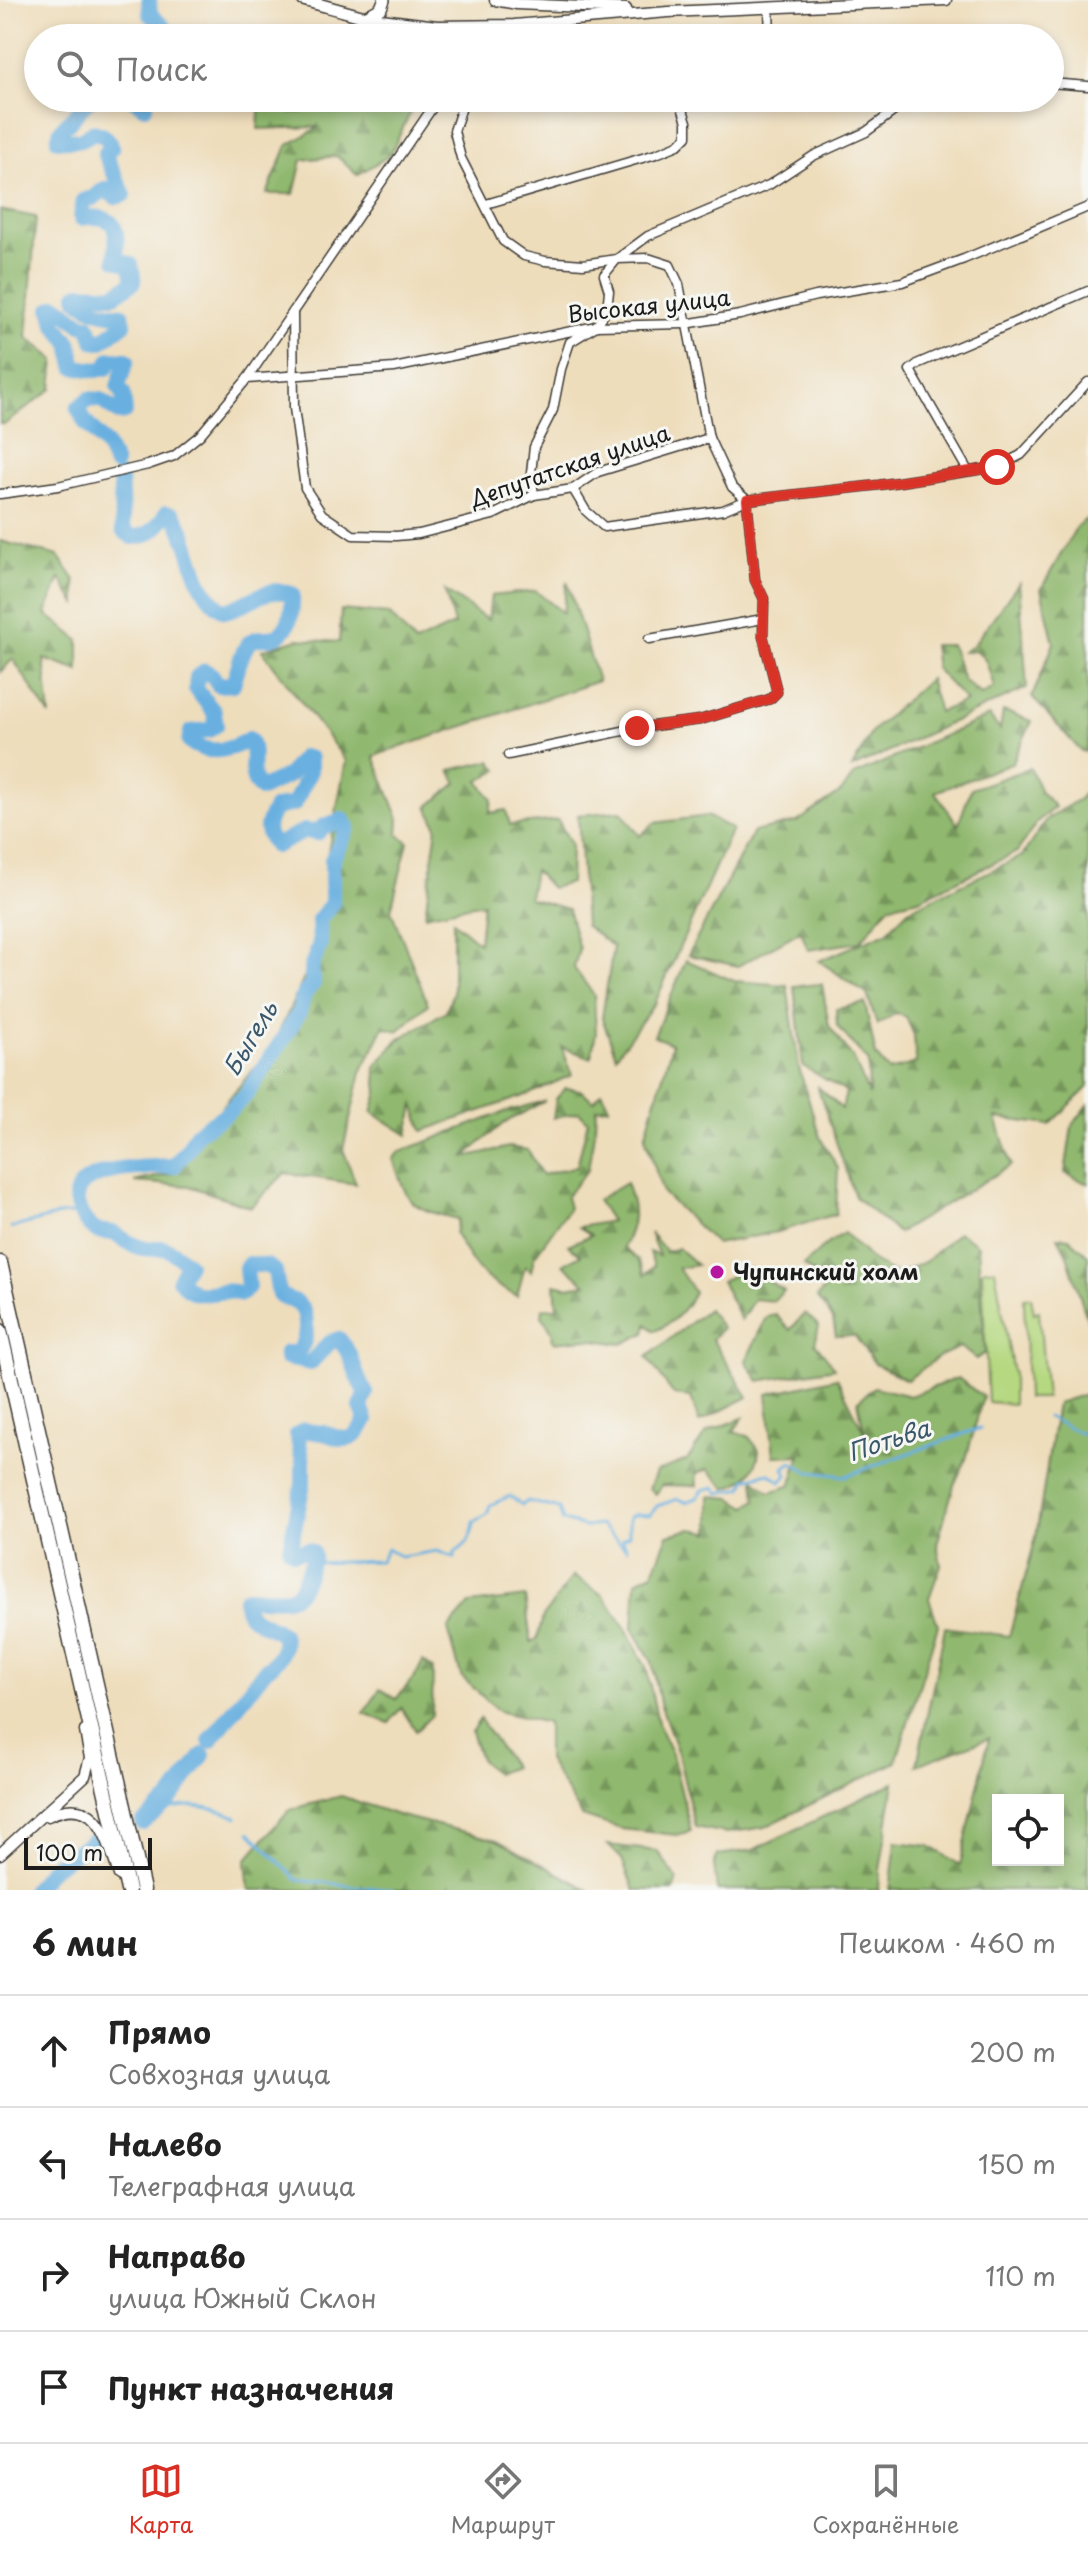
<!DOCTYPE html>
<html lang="ru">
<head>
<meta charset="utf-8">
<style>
	body { margin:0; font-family:"Playpen Sans",sans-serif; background:#f6f6f6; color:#222 }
	.controls { position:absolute; right:24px; bottom:24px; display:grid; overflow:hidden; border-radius:0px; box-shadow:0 4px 12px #0003 }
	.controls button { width:72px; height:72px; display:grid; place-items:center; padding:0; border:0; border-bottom:2px solid #e0e0e0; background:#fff; color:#222; font:40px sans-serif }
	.scale { position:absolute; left:24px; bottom:20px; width:128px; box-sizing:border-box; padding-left:8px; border:4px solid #1c1c1c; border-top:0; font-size:22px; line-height:28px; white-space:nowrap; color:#1c1c1c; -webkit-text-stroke:6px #f6f6f2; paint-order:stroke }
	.stop { position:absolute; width:24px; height:24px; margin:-18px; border:6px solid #d93025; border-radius:50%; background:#fff }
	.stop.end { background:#d93025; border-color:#fff; box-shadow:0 2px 8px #0008 }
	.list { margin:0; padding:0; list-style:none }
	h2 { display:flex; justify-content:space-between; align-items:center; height:104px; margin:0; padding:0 32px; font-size:34px }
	h2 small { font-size:26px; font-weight:400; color:#767676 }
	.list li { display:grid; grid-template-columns:52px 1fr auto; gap:24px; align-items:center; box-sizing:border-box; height:112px; padding:0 32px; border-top:2px solid #e0e0e0 }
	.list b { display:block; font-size:30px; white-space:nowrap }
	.list p { margin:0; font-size:26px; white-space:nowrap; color:#767676 }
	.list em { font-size:26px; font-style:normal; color:#767676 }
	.icon { flex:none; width:44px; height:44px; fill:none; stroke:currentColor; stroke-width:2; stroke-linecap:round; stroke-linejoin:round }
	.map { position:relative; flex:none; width:1088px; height:1890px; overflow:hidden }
	.search { position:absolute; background:#fff; box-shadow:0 4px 12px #0003; left:24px; right:24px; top:24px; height:88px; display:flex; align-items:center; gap:20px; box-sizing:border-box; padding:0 28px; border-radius:44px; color:#767676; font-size:30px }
	.sheet { height:552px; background:#fff }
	nav { display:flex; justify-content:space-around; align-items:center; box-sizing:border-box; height:112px; border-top:2px solid #e0e0e0; background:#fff; font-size:22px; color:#767676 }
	nav a { display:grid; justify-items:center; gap:4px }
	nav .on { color:#d93025 }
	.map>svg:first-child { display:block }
	.forest { fill:url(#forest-firs); stroke:#566a45; stroke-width:2; fill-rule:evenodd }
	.garden { fill:#b5d880; stroke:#687a4e; stroke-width:2 }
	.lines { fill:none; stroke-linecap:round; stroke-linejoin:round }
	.stream { stroke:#69b0e0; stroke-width:3 }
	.river { stroke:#69b0e0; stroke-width:16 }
	.minor-casing { stroke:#3c3934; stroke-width:11 }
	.tertiary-casing { stroke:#3c3934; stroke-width:13 }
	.secondary-casing { stroke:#3c3934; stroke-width:14 }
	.trunk-casing { stroke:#3c3934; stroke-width:17 }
	.minor { stroke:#fff; stroke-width:8 }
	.tertiary { stroke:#fff; stroke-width:10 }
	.secondary { stroke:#fff; stroke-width:11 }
	.trunk { stroke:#fff; stroke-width:14 }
	.route { stroke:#d93025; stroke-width:10 }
	.poi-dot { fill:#b5179e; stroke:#f6f6f2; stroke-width:3 }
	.labels { text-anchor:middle; stroke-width:6; stroke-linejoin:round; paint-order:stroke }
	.street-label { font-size:22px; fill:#1c1c1c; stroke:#f6f6f2 }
	.poi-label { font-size:22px; font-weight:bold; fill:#1c1c1c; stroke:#f6f6f2; text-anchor:start }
	.water-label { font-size:24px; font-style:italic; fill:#3b576a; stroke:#f6f6f2 }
</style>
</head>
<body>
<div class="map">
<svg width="1088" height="1890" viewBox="0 0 1088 1890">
	<defs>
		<pattern id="forest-firs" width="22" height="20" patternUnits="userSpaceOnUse" patternTransform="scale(2)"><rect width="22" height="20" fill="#90b86e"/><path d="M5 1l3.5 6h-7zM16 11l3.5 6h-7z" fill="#75955a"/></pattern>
	</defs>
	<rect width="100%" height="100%" fill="#f6f6f2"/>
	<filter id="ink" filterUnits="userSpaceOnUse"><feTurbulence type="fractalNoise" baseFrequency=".0125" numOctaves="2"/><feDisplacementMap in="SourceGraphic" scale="16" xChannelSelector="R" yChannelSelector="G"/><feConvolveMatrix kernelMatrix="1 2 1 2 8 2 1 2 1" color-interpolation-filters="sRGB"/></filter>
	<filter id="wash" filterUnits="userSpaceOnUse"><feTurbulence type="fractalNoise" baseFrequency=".006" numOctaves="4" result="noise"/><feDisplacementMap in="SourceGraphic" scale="32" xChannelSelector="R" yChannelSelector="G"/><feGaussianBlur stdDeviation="1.8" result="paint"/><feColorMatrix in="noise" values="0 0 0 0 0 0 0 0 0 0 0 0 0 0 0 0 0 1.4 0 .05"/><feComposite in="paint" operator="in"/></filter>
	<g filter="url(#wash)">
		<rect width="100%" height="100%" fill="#edb"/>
		<g class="forest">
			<path d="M260 98H428L411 111 390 155 357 175 337 156 302 160 294 194H267L287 146 319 127 258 129Z"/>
			<path d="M0 210 36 217 27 337 55 360 52 389 5 424H0Z"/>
			<path d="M1088 518V752L1081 751 1032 697 1054 643 1041 589 1077 526Z"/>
			<path d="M0 541 58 556 75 580 76 604 60 578 46 614 79 640V671L44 659 50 716 13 659 0 672Z"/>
			<path d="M567 581 598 681 374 756 399 819 398 834 408 842 391 910 428 1004 398 1031 384 1027 361 1072 343 1149 356 1184 285 1173 251 1207 189 1186 134 1182 174 1173 195 1139 272 1047 314 957 330 893 327 857 346 761 262 650 298 639 339 642 341 610 389 614 415 643 454 625 445 591 488 620 491 596 536 591 563 613Z"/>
			<path d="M1019 583 1027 688 852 768 872 731 929 679 939 712 966 701 936 669 933 645H951L963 680 981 695 994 687 986 661 977 651 963 652 973 645Z"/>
			<path d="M1003 711 1032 721 1012 763 935 792 958 825 971 789 1030 768 1041 792 1055 807 1038 821 1017 852 919 899 889 906 860 942 808 950 801 931 738 966 688 955 753 832 797 822 841 792 854 775 989 716 1000 730Z"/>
			<path d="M491 761 498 770 479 781 492 799 490 813 506 810 510 825 558 820 571 844 570 883 551 888 534 870 529 898 568 909 579 949 574 968 594 995 596 1033 591 1058 562 1047 572 1075 529 1094 423 1131 414 1105 408 1135 372 1112 378 1092 375 1067 398 1040 446 1011 453 993V921L479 943 483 903 425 915 437 827 428 807 457 783 450 770Z"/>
			<path d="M1088 789V1087L1050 1125 996 1118 1011 1165 898 1233 855 1197 817 1086 842 1109 846 1092 803 1066 794 986 822 984 829 1026 853 1058 869 1095 868 1061 837 1026 836 1009 865 1003 876 1056 889 1071 916 1063 914 1035 906 1017 896 1013 877 1025 867 994 819 961 887 932 908 910 1022 856 1047 819 1079 799Z"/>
			<path d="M621 811 640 836 654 823 707 816 732 829 655 1003 616 1056 602 1018 613 947 585 925 578 815Z"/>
			<path d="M686 960 734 981 787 985 799 1068 820 1137 838 1168 836 1214 777 1232 716 1244 663 1193 645 1137 672 1044 654 1036Z"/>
			<path d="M565 1088 580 1090 594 1101 602 1092 609 1107 596 1108 595 1128 588 1169 566 1197 569 1208 534 1257 531 1271 525 1266 517 1296C481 1279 474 1267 455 1234L458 1219C409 1207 410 1208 393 1159L399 1152 505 1112 545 1101 504 1123 464 1157 509 1147 528 1150 542 1175 577 1166 588 1121 579 1112 553 1118 556 1099Z"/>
			<path d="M1088 1105V1184L1065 1173 1072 1126Z"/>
			<path d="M626 1183C636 1209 636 1223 623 1248L638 1260 645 1275 654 1266 649 1252 659 1256 650 1233 667 1252 678 1248 697 1265 678 1268 694 1292C686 1309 673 1323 655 1331L647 1324 645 1333 623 1344 585 1339 553 1342 552 1331 542 1316 543 1308H557L555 1284 567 1287 586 1284 563 1264 581 1255 568 1245 591 1235 579 1227 611 1221 597 1200Z"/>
			<path d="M958 1232 978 1245 985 1353 976 1359 960 1347 940 1356 907 1380 875 1364 855 1336H836L833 1319 817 1298 827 1285 804 1265 824 1246 844 1233 873 1261 896 1274 925 1262Z"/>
			<path d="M1058 1237 1069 1238 1088 1255V1321L1066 1252Z"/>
			<path d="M748 1268 784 1291 773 1301 754 1299 741 1320 721 1281Z"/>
			<path d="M708 1309 722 1328 712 1339 748 1397 699 1422 691 1397 674 1395 647 1357Z"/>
			<path d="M805 1313 819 1326 815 1343 835 1368 759 1381 746 1361 766 1317 776 1315 790 1330Z"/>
			<path d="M837 1378 864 1432 858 1401 874 1387 910 1396 958 1378 983 1397 966 1459 954 1485 937 1544 941 1565 929 1598 938 1625 896 1762 765 1827 726 1833 695 1827 678 1754 660 1703 652 1662 633 1628 636 1581 653 1573 668 1535 691 1529 710 1532V1496L732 1498 746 1507 756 1500 754 1479 770 1492 790 1486 800 1455 774 1456 767 1394Z"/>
			<path d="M1088 1393V1890H890L896 1842 930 1846 960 1865 989 1738 917 1765 945 1627 1009 1636 1036 1537 1057 1403ZM998 1800H1058V1860H998Z"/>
			<path d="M743 1418 733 1432 748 1436 759 1450C758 1470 744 1483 726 1488L708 1469 696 1474 697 1486 662 1485 656 1494 649 1488 656 1472 687 1460 707 1432Z"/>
			<path d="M573 1576 603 1595 625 1627 646 1667 659 1727 672 1754 691 1831 677 1835 621 1829 582 1816 547 1760V1723L498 1711 461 1676 448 1629 470 1604 525 1597 531 1642 537 1639 543 1617Z"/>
			<path d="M423 1661 433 1669 432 1715 416 1731 401 1708 389 1723 364 1713 380 1689 396 1699 416 1675Z"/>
			<path d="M480 1719 513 1767 495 1774 480 1759 471 1732Z"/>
			<path d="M894 1783 880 1870 879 1890H717L714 1864 718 1855 753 1850Z"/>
			<path d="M341 1796 397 1815 497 1840 589 1890H249L246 1860 289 1810Z"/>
			<path d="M608 1845 657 1851 677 1879 673 1890H634L622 1859Z"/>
		</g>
		<g class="garden">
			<path d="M985 1269H995L1013 1373V1404L988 1402 982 1271Z"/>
			<path d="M1031 1297 1034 1313 1039 1311 1046 1398H1027L1024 1298Z"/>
		</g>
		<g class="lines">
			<g class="stream">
				<path d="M11 1228 59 1215 80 1213"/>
				<path d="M1047 1417 1088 1437"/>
				<path d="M311 1563 380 1561 387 1548 401 1557 437 1551 455 1558V1552C467 1547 473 1534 474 1522L488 1514 490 1505 510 1496 522 1505 528 1501 559 1509 563 1521 585 1527 600 1525 627 1549 622 1539 629 1535V1517L636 1514 650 1515 657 1506 678 1499 686 1502 697 1498 703 1490 715 1487 719 1493 743 1488 746 1479 769 1473 781 1482 787 1475 784 1468 791 1462 810 1472 845 1476 980 1428"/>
				<path d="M155 1812C188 1803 205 1804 237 1817"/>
				<path d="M250 1832 297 1880 393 1890"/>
			</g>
			<g class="river">
				<path d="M149 0 150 14 175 38"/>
				<path d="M91 98 61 130 58 140H81L93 132C102 134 108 137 112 147L105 154 124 195 115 197 105 189 93 198 83 201 81 218C118 213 118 229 116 259L131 265 134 282 114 295 81 293 77 295 78 299C92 311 104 313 122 315L124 324 100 342 94 341 88 325 81 324 57 306 51 309 55 324 70 344 75 367 97 370 106 368 111 359 127 360 118 386 123 393 125 412 118 413 101 400 89 399 78 408 85 422 106 445 115 464"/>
				<path d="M131 98 145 107 147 98"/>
				<path d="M120 478 123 530 132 537C148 538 160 526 166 513L174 515C195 546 190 590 225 611 252 605 263 584 292 594 293 609 291 631 274 637 265 640 257 635 249 643 241 651 237 673 233 684L218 685 212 675 205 671 197 677 196 689 214 712 216 725 209 730 191 732 189 741C207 756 230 751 249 739 259 755 244 775 261 789L289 775 303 757 310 759V771L294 804 275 808C266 824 263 831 275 846L305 831 317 833 324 826 343 820 348 827 332 860V903L319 920 320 943 311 969 313 983 304 994 299 1012 285 1036 245 1096 223 1116 197 1133 188 1149 174 1166C151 1167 63 1166 78 1207 81 1216 88 1227 97 1231 102 1233 109 1231 115 1234 124 1239 132 1246 143 1248 150 1250 160 1246 167 1249 174 1252 182 1259 188 1264L179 1279C200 1307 215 1284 241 1294L248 1287 246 1268 249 1264 267 1266 275 1271 279 1295C285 1298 293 1300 298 1304 310 1314 308 1343 296 1353H286V1358L310 1363 330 1342 339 1339C356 1359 353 1374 366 1393L361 1407 366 1420C352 1447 345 1439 323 1433 317 1432 310 1432 304 1430L297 1435 303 1462V1484L290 1548 295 1552 308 1550 312 1552 313 1557C297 1604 297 1600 248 1597L245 1599C244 1623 268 1622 282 1634 287 1649 278 1662 265 1670L210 1741"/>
				<path d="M143 1823 170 1800 203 1755"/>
				<path d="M33 1890 53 1867 93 1841"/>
			</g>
		</g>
	</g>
	<g filter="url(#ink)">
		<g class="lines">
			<g class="minor-casing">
				<g id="minor">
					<path d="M769 8 770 38"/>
					<path d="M1050 83 1088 86"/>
					<path d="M465 98 454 131 461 158 503 241 524 256 545 261 583 264 617 259 648 236 769 185 813 156 866 132 905 103 932 98"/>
					<path d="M486 204 656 154 678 145 687 136V122L679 98"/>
					<path d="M293 312 294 408 305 488 322 514 353 535 396 536 419 534 493 515 534 495 573 489 598 472 709 438"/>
					<path d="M247 379 394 368 596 326 685 324 740 315 816 296 902 282 964 259 1088 207"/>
					<path d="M968 471 910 370 919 363 1088 291"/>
					<path d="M573 489 586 511 604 527 723 510 747 500 879 485 997 467 1021 455 1088 382"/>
					<path d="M0 494 58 486 148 465 174 456 200 435 247 379 439 98"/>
					<path d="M649 639 763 619"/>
					<path d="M508 755 637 728 700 720 770 699 777 692 763 636 764 599 755 580 747 500 732 487 709 438 679 284 670 265 648 258 617 259 604 275 609 291 607 310 596 326 570 342 561 369 553 410 534 447 531 473 534 495"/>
				</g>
			</g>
			<g class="tertiary-casing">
				<g id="tertiary">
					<path d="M495 0 517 4 626 9"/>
					<path d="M365 17 437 26 514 25 668 12 946 0"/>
					<path d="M48 1816C98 1792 107 1839 119 1875"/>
					<path d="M0 1854 85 1776 90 1758 85 1731"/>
				</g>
			</g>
			<g class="secondary-casing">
				<path id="secondary" d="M303 0 365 17 381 8 384 0"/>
			</g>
			<g class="trunk-casing">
				<g id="trunk">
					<path d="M0 1263 143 1890"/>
					<path d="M0 1331 128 1890"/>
				</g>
			</g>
			<use href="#minor" class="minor"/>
			<use href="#tertiary" class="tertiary"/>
			<use href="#secondary" class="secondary"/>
			<use href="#trunk" class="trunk"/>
		</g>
	</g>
	<g class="lines" filter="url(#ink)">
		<path class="route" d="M637 728 700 720 770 699 777 692 763 636 764 599 755 580 747 500 879 485 997 467"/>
	</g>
	<circle class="poi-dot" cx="717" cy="1272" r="8"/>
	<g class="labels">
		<g class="street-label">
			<text transform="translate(649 306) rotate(-6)" y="8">Высокая улица</text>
			<text transform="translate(570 466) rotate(-19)" y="8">Депутатская улица</text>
		</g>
		<g class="poi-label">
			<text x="733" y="1280">Чупинский холм</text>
		</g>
		<g class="water-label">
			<text transform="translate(251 1039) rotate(-59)" y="8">Быгель</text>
			<text transform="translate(889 1441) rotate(-18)" y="8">Потьва</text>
		</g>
	</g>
</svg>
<div class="controls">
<button><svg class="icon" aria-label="locate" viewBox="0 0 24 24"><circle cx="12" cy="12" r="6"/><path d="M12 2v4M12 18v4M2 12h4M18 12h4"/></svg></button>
</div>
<div class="scale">100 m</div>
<div class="stop" style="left:997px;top:467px"></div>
<div class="stop end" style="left:637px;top:728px"></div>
<div class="search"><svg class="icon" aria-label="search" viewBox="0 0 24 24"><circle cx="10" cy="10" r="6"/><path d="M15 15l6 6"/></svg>Поиск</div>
</div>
<section class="sheet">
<h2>6 мин<small>Пешком · 460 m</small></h2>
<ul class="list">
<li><svg class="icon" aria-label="ahead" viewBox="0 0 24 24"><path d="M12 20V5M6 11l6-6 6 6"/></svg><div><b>Прямо</b><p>Совхозная улица</p></div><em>200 m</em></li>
<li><svg class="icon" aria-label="left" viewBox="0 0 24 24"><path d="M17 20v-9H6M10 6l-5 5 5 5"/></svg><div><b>Налево</b><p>Телеграфная улица</p></div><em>150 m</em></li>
<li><svg class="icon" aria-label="right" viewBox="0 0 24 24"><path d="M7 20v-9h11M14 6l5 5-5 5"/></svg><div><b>Направо</b><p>улица Южный Склон</p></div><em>110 m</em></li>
<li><svg class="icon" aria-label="arrive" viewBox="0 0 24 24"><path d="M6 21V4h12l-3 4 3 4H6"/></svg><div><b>Пункт назначения</b></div></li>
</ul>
</section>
<nav>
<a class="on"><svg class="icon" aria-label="map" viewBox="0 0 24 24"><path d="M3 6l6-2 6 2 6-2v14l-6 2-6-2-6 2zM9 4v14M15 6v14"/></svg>Карта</a>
<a><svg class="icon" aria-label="directions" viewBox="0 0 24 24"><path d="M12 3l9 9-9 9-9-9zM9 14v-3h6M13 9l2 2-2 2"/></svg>Маршрут</a>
<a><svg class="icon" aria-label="saved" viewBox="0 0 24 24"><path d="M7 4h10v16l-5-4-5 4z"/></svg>Сохранённые</a>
</nav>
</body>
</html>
